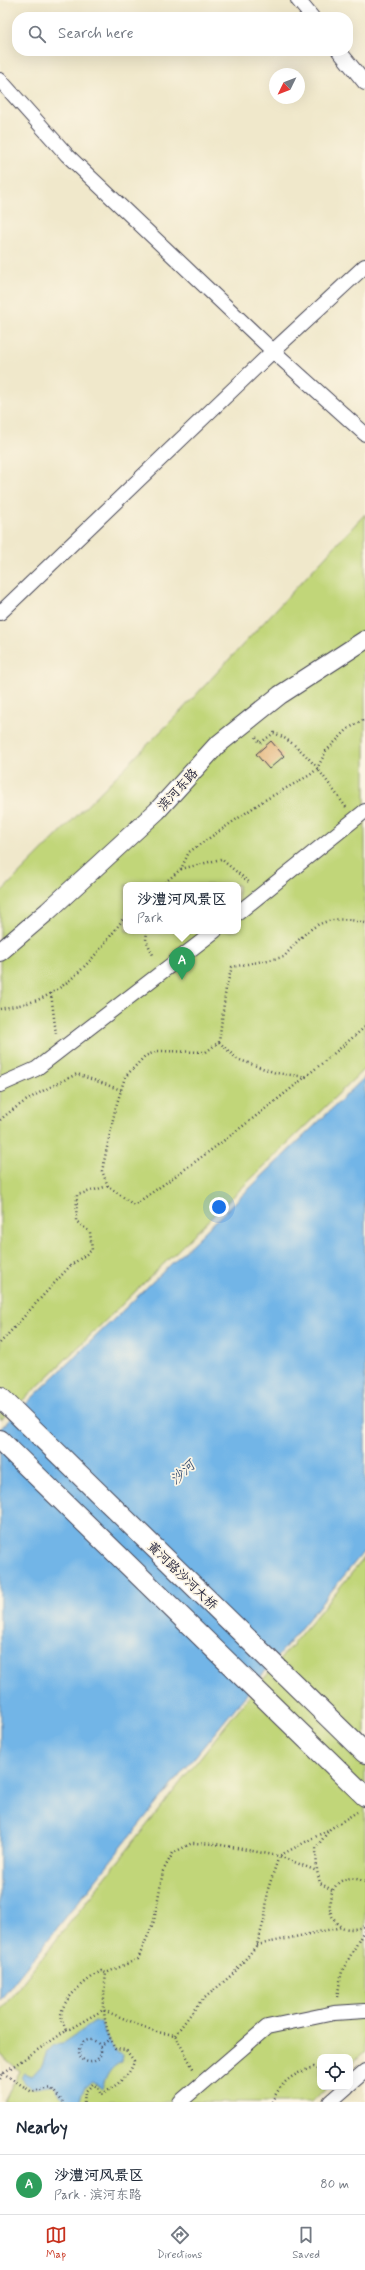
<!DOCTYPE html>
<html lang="en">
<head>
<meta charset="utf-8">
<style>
	body { margin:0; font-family:Mynerve,"LXGW WenKai TC",sans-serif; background:#f2f2f3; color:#1f2937 }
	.controls { position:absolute; right:12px; bottom:12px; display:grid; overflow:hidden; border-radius:8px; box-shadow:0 4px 16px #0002 }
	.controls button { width:36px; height:36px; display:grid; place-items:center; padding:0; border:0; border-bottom:1px solid #e0e1e3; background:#fff; color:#1f2937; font:20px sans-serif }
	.compass { position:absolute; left:269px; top:68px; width:36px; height:36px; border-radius:50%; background:#fff; box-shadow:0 4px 16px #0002; rotate:227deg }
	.you { position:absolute; left:219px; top:1207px; width:14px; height:14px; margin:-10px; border:3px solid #fff; border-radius:50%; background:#1a73e8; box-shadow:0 0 0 6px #1a73e833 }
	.badge { display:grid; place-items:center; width:26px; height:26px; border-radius:50%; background:#c8321e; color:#fff; font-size:13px; font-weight:700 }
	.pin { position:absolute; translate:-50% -33px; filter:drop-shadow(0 1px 2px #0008) }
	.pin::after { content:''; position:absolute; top:21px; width:14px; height:12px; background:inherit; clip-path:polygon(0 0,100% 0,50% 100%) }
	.popup { position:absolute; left:123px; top:882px; width:118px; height:52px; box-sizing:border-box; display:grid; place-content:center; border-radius:8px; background:#fff; filter:drop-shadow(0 1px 3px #0005); font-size:13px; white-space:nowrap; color:#747a83 }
	.popup b { font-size:15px; color:#1f2937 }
	.popup::after { content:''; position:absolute; left:50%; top:100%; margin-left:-8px; border:8px solid transparent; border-top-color:#fff }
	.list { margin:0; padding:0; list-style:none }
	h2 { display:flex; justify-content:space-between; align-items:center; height:52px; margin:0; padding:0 16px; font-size:17px }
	h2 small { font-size:13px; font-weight:400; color:#747a83 }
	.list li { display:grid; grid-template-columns:26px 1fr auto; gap:12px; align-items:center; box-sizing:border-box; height:60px; padding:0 16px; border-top:1px solid #e0e1e3 }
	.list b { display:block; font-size:15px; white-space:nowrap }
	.list p { margin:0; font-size:13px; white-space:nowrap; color:#747a83 }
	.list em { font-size:13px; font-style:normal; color:#747a83 }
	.icon { flex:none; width:22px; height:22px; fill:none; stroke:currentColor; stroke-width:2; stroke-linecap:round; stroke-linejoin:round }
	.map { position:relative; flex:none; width:365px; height:2102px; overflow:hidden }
	.search { position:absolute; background:#fff; box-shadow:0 4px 16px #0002; left:12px; right:12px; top:12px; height:44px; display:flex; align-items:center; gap:10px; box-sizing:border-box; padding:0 14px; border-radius:16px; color:#747a83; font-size:15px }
	.sheet { height:112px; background:#fff }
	nav { display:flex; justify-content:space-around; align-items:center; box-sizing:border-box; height:56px; border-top:1px solid #e0e1e3; background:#fff; font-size:11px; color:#747a83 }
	nav a { display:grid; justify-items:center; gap:2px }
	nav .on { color:#c8321e }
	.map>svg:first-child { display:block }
	.green { fill:#c1d679; stroke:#727c5a; fill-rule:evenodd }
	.water { fill:#72b5e7; stroke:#4a6c91 }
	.building { fill:#e3b276 }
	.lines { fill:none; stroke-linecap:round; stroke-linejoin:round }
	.minor-casing { stroke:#414051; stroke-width:16 }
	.tertiary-casing { stroke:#414051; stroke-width:20 }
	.secondary-casing { stroke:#414051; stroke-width:22 }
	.path { stroke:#414051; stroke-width:2.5; stroke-dasharray:1 3; stroke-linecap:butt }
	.minor { stroke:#fff; stroke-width:14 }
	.tertiary { stroke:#fff; stroke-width:18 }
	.secondary { stroke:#fff; stroke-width:20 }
	.labels { text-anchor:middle; stroke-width:3.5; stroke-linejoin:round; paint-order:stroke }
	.street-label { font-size:13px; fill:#22223b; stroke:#fcf5e5 }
	.water-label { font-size:14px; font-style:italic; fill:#3e5577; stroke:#fcf5e5 }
</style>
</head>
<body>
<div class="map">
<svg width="365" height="2102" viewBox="0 0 365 2102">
	<rect width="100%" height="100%" fill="#fcf5e5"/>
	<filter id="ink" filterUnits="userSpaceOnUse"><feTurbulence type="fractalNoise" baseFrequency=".025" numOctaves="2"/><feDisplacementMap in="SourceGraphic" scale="8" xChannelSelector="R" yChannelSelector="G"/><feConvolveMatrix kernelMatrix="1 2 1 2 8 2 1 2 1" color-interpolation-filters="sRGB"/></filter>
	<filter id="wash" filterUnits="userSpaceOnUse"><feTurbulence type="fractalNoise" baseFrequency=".012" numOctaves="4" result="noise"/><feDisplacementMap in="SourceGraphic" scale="16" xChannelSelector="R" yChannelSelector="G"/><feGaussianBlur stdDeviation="0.9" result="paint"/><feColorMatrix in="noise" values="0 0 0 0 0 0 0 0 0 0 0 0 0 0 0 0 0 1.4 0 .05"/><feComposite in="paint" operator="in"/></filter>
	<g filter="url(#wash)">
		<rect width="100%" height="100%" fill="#f0e8cb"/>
		<g class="green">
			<path d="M365 514V1068L31 1393 0 1420V893L179 713ZM126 885H238V931H126Z"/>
			<path d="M365 1557V2051L350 2065V2057H320V2087H327L312 2102H4L20 2071 0 2054V2011L233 1716Z"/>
		</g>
		<g class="water">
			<path d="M365 1077V1550L143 1820 0 2000V1429Z"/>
			<path d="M95 2022 101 2023C107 2036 109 2051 123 2055L122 2062C110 2067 106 2076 102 2089L92 2081 85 2087 79 2102H66L54 2086C38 2085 32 2095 21 2077L25 2073 32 2076 42 2065 47 2052 54 2045 62 2044Z"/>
		</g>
		<g id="blocks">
			<path class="building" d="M271 741 284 756 269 769 256 754Z"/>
		</g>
	</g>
	<g filter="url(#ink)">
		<use href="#blocks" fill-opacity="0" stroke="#414051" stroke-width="1"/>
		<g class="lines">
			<g class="minor-casing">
				<g id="minor">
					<path d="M298 0 312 17"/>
					<path d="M339 51 365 83"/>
					<path d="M0 80 67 155 273 351 365 434"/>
					<path d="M0 613 273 351 365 266"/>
					<path d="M238 913 365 811"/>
					<path d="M0 1085 36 1069 215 931"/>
					<path d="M350 2084 365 2071"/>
					<path d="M180 2102 267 2027 334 2013 365 2011"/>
					<path d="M330 2102 347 2087"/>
				</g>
			</g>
			<g class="tertiary-casing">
				<path id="tertiary" d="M0 952 48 911 157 811 216 746 280 695 365 640"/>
			</g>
			<g class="secondary-casing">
				<g id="secondary">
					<path d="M0 1397 365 1753"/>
					<path d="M0 1440 365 1796"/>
				</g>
			</g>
			<g class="path">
				<path d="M256 737 260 743 274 733C306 746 326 781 346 807"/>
				<path d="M181 869 221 859 250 883"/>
				<path d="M162 885 181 869 189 852 263 801 310 775 317 769 326 751 349 728 365 719"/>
				<path d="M147 931 146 940 154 957"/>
				<path d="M51 993 56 1034"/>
				<path d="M0 1009C13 1006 29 1004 42 998 75 983 103 947 123 919L126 918"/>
				<path d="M219 1042 237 1059 276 1073 307 1077"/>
				<path d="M0 1120C23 1100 49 1087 77 1074L121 1090"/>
				<path d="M108 1186 102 1171 115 1110 125 1077 145 1056 158 1051 206 1052 219 1042 226 988 232 967 284 957C308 927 325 912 365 923"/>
				<path d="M0 1343 70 1266 92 1250 90 1232 76 1221 77 1195 108 1186 134 1205C214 1150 292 1090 365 1027"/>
				<path d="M365 1882C320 1860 316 1946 365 1926"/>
				<path d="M332 1890 320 1883 317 1871 316 1848 330 1829 357 1812"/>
				<path d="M257 1945 342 1927"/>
				<path d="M337 1997 342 1971 365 1929"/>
				<path d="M66 2031 103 2010 157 2032 175 2035 194 2070"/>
				<path d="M175 2035 200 2002 234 1973 257 1945 265 1917 268 1889 279 1856 330 1829"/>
				<circle cx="90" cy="2051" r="11"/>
				<path d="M100 2046 110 2039"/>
				<path d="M3 2073 32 2092 51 2088 63 2102"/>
				<path d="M0 2079 3 2073 66 2031C65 2026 61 2020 61 2015 63 1997 87 1980 101 1971L106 1973 138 1959 154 1921 163 1871 173 1853 192 1843 216 1844 279 1856 317 1871"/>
				<path d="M84 2102 85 2092 93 2084 98 2088 101 2095C114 2087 131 2076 134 2061L126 2050 115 2049C101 2021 103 2003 106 1973"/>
				<path d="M272 2102C281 2081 293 2074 314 2067L320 2070"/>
			</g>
			<use href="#minor" class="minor"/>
			<use href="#tertiary" class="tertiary"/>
			<use href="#secondary" class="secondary"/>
		</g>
	</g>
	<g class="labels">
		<g class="street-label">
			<text transform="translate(177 789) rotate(-47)" y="5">滨河东路</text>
			<text transform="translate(183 1575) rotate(44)" y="5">黄河路沙河大桥</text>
		</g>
		<g class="water-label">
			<text transform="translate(182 1472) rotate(-43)" y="5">沙河</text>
		</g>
	</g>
</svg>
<div class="controls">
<button><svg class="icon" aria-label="locate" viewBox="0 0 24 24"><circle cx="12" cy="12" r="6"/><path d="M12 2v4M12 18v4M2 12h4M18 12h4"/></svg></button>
</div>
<svg class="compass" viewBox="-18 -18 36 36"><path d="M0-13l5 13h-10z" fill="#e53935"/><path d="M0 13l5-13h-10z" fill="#747a83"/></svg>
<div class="you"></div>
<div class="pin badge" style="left:182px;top:980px;background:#2e9e5b">A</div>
<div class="popup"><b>沙澧河风景区</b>Park</div>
<div class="search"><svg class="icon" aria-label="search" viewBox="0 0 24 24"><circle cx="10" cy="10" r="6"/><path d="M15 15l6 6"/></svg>Search here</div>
</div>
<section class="sheet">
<h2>Nearby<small></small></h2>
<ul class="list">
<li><span class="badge" style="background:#2e9e5b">A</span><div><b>沙澧河风景区</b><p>Park · 滨河东路</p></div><em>80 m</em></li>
</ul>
</section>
<nav>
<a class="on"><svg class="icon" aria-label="map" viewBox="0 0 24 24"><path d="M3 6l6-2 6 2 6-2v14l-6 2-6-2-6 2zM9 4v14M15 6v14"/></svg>Map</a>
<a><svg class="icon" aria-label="directions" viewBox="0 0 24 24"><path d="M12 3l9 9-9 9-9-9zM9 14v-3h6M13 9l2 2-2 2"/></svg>Directions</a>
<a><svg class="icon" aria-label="saved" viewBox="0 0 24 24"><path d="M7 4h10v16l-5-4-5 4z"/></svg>Saved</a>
</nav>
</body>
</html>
